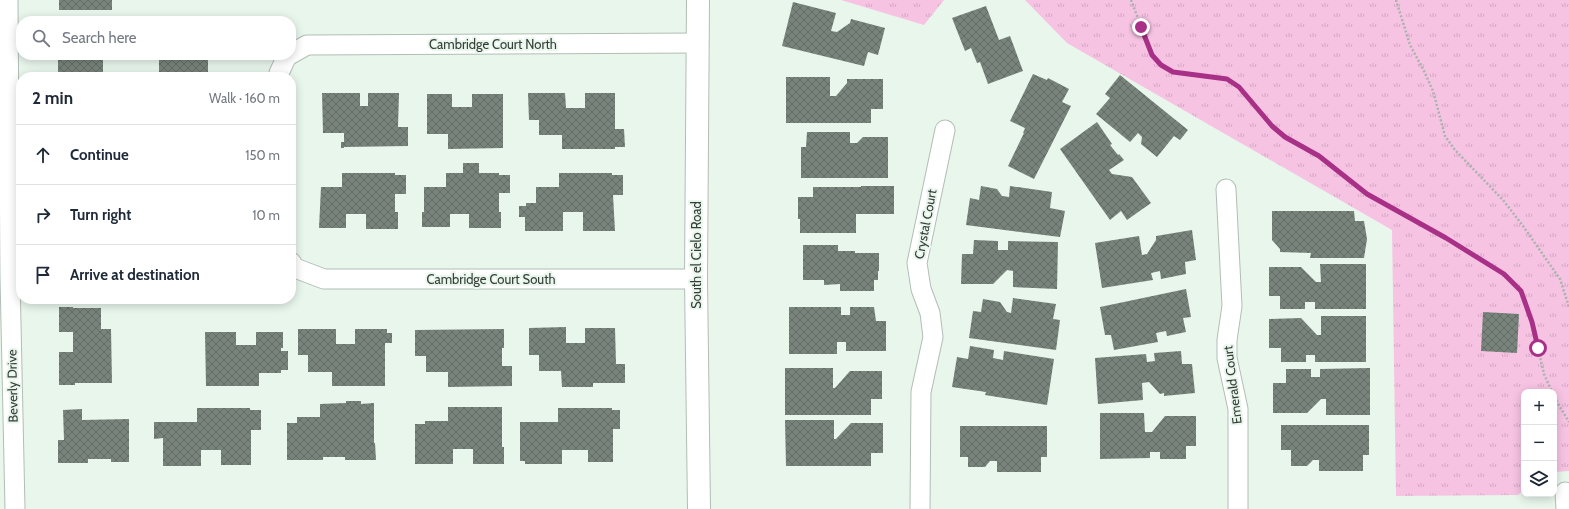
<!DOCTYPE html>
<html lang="en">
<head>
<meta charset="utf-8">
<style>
	body { margin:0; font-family:Cabin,sans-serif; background:#f6f6f7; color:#1f2937 }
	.controls { position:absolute; right:12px; bottom:12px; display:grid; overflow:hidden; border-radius:8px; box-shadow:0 2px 10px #0003 }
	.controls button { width:36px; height:36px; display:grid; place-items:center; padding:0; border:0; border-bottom:1px solid #e0e1e3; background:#fff; color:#1f2937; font:20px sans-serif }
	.stop { position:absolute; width:12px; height:12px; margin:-9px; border:3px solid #a83086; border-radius:50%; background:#fff }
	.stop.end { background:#a83086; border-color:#fff; box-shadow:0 1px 4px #0008 }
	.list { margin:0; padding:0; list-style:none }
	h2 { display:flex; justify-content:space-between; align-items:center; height:52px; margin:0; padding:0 16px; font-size:17px }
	h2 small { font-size:13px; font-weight:400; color:#747a83 }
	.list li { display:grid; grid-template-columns:26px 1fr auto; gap:12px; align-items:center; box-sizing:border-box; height:60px; padding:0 16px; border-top:1px solid #e0e1e3 }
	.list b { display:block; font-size:15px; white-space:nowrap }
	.list em { font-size:13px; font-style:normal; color:#747a83 }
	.icon { flex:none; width:22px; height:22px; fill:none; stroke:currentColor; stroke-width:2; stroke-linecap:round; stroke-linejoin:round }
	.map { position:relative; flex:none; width:1569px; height:509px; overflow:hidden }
	.search { position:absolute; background:#fff; box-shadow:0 2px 10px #0003; left:16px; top:16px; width:280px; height:44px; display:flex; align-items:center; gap:10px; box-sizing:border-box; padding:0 14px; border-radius:16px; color:#747a83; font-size:15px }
	.panel { position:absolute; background:#fff; box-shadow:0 2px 10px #0003; left:16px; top:72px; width:280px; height:232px; border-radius:16px }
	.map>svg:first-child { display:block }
	.grass { fill:url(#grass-tufts) }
	.building { fill:url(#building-cross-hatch) }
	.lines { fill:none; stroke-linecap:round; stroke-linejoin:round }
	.minor-casing { stroke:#b1beb5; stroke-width:21 }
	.tertiary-casing { stroke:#b1beb5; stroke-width:24 }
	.path { stroke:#a8b3ab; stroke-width:2.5; stroke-dasharray:2 2; stroke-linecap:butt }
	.minor { stroke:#fff; stroke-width:19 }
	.tertiary { stroke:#fff; stroke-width:22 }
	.route { stroke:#a83086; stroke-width:5 }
	.labels { text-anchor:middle; stroke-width:4; stroke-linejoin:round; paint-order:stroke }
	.street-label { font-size:13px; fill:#363c38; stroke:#e8f6ec }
</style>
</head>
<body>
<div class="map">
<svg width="1569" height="509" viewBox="0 0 1569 509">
	<defs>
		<pattern id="grass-tufts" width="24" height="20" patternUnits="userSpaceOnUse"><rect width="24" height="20" fill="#f7c3e3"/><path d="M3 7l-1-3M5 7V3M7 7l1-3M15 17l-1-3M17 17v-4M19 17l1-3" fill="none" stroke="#d4a8c4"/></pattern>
		<pattern id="building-cross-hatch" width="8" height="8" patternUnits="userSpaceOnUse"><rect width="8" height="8" fill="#78847b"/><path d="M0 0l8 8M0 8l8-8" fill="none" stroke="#636d66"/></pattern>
	</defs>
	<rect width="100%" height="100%" fill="#e8f6ec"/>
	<g class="grass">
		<path d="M841 0H944L924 25Z"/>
		<path d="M1025 0H1569V471L1554 472V392H1524V490L1518 495 1396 496 1392 230 1067 43Z"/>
	</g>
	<g class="building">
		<rect x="59" y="0" width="53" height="10"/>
		<path d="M793 2 836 13 831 31 837 32 850 23 851 19 885 28 878 55 868 52 864 66 782 46Z"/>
		<path d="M986 6 999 40 1010 36 1023 71 988 84 980 62 977 63 971 48 965 51 952 18Z"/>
		<rect x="58" y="55" width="45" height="22"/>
		<path d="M159 55H221V59H208V77H159Z"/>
		<path d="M1033 74 1047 80 1048 78 1069 89 1062 102 1071 106 1034 179 1008 166 1024 133H1023L1025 128 1010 121Z"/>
		<path d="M1120 75 1188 130 1180 140 1174 136 1157 157 1141 144 1142 137 1138 133 1130 142 1096 114 1110 98 1105 94Z"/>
		<path d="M786 77H830V96H836L847 83V79H883V109H871V123H786Z"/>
		<path d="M322 93H360V106H368V93H399L398 127H408V146L344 147V148H341V142H344V133H323Z"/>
		<path d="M528 93H565L566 108H585V93H615V129H624L625 147H615V149H562V135H539V120H529Z"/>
		<path d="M427 94H452V107H472V94H503V148L448 149V134H427Z"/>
		<path d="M1097 122 1112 144 1110 145 1118 155 1119 154 1124 160 1109 170 1112 174 1132 177 1151 203 1127 220 1121 211 1110 220 1060 149Z"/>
		<path d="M807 132H850V143H857L863 137H888V178H801V147H806Z"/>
		<path d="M463 163H479V173H499V175H510V193H499V212H501V228H469V214H450V227H422V212H424V187H446V173H463Z"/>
		<path d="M342 173H395V175H406V194H395V212H398V229H366V214H346V228H319L321 187H342Z"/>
		<path d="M559 173H612V175H623V195H613L615 231H583V212H563V231H525V217H519V206H526V203H536V187H559Z"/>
		<path d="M861 186H894V214H856V233H800V219H798V197H813V187H861Z"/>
		<path d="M981 186 997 189 1002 196 1009 197 1010 186 1052 192 1050 208 1065 211 1060 237 966 225 970 198 979 200Z"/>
		<path d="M1272 211H1354L1355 221H1364L1367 239 1364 258H1310L1311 253 1280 252V249L1272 240Z"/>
		<path d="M1192 230 1196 260 1185 262 1186 274 1161 279 1160 271 1151 273 1153 280 1102 288 1095 243 1139 236 1142 255 1147 254 1156 240V236Z"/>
		<path d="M974 240 998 241V250H1008V241L1058 242 1057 289 1013 287V271L1007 270 993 284H961L962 254H973Z"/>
		<path d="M803 245H838V251H855V253H879V271H878V280H874V291H840V284L824 285V280H803Z"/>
		<path d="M1320 264H1366V309H1315V302H1305V309H1280V296H1269V267H1301L1316 282H1321Z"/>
		<path d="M1186 289 1191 317 1183 318 1186 332 1167 336 1166 331 1156 333 1158 342 1114 350 1111 335H1105L1100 307Z"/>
		<path d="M1013 298 1056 304 1053 319 1060 320 1056 350 969 338 973 311 981 312 983 299 1000 302 1007 312 1011 313Z"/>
		<path d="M59 307H73V308H101V329H111L112 383H75V385H59V352H73V332H59Z"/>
		<path d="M789 307H841V315H850V307H874L876 321H886V351H846V342H837V354H789Z"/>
		<path d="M1483 312 1519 314 1517 353 1481 351Z"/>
		<path d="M1321 316H1366V362H1315V355H1306V362H1281V348H1269V319L1301 318 1317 335H1321Z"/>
		<path d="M566 327V343H585V328H615L616 364H625V383H593V387H562L561 371H539V355H529V328Z"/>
		<path d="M298 329H336V344H355V329H387V333H392V343H385V386H332V372H308V355H298Z"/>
		<path d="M504 329V348H502V366H512V386L448 387V372H426V356H415V330Z"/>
		<path d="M205 332H236V345H256V332H283V348H281V351H288V370H281V373H259V386H206Z"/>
		<path d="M970 346 994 350 993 358 1003 360 1004 351 1054 359 1047 405 985 395 986 392 952 387 957 357 968 359Z"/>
		<path d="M1181 351 1182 364H1192L1195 393 1164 396V393L1160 394 1149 382 1142 383 1143 400 1098 404 1095 358 1146 354 1147 362 1155 361 1154 353Z"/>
		<path d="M785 368H833V388H835L850 371H882V399H871V415H785Z"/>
		<path d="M1370 368V415H1326V399H1321L1307 413H1273V383H1286V369H1311V377H1320V369Z"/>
		<path d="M346 401H361V404L374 403V443H375L376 460H345V457H323V460H287V423H297V417H320V404L346 403Z"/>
		<path d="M448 407H502V447H504V464H473V449H453V464H415V424H425V421H448Z"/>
		<path d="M197 408H250V410H261V430H251V465H221V450H201V466H163V438L154 439V422H197Z"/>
		<path d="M558 408H612V410H620V429H613V462H588V450H562V464H525V461H520V422H558Z"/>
		<path d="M82 409V420L129 419V462H111V459H88V463H58V440H64L63 410Z"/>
		<path d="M1100 413H1144L1145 432H1152L1165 416H1196V446H1186V459H1160V452H1150V458L1100 459Z"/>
		<path d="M785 420H834V439H836L851 423H883V453H871V466H786Z"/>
		<path d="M1281 425H1369V455H1363V471H1319V460H1313L1307 466H1291V450H1281Z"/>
		<path d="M960 426H1047V457H1041V472H997V461H990L985 467H968V457H960Z"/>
	</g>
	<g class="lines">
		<g class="minor-casing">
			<g id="minor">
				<path d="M8 0 10 277 15 509"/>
				<path d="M291 54 307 45 698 43"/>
				<path d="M279 77V73L287 56 289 55"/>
				<path d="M1226 189 1232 306 1227 340V358L1238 409V509"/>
				<path d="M291 262 295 268 324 279H696"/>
				<path d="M1565 492 1566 509"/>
				<path d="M920 509 921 392 933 337 930 313 921 289 917 263 945 130"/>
			</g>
		</g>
		<g class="tertiary-casing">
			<path id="tertiary" d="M698 0 696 279 699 509"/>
		</g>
		<g class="path">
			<path d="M1131 0 1152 55 1161 65 1173 72 1227 79 1239 87 1273 127 1285 137 1319 156 1367 194 1446 238 1503 274 1521 291 1532 322 1544 374 1552 392"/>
			<path d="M1396 0 1410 45 1424 71 1433 91 1445 136 1455 150 1503 200 1523 226 1560 279 1569 307"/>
			<path d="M1554 397 1569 422"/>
		</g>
		<use href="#minor" class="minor"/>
		<use href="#tertiary" class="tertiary"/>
	</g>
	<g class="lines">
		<path class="route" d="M1141 27 1152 55 1161 65 1173 72 1227 79 1239 87 1272 126 1285 137 1319 156 1367 194 1446 238 1504 274 1521 291 1532 322 1538 348"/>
	</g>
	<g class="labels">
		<g class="street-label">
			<text x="493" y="49">Cambridge Court North</text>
			<text transform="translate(925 224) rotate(-79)" y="5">Crystal Court</text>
			<text transform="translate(696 255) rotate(-90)" y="5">South el Cielo Road</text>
			<text x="491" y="284">Cambridge Court South</text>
			<text transform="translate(1232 385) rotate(-97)" y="5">Emerald Court</text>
			<text transform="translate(12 386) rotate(-91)" y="5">Beverly Drive</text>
		</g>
	</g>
</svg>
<div class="controls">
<button>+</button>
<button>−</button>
<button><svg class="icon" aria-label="layers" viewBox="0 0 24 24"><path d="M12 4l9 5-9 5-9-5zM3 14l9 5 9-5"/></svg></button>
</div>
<div class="stop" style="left:1538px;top:348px"></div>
<div class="stop end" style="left:1141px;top:27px"></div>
<div class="search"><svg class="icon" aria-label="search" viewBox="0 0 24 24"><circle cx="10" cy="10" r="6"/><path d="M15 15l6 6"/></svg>Search here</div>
<section class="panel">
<h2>2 min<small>Walk · 160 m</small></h2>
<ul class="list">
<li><svg class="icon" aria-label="ahead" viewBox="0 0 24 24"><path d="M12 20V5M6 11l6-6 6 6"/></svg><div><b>Continue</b></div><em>150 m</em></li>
<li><svg class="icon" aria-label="right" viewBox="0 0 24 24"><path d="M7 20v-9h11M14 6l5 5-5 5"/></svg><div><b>Turn right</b></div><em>10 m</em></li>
<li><svg class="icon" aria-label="arrive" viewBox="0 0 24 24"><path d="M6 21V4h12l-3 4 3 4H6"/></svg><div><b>Arrive at destination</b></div></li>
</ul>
</section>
</div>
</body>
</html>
